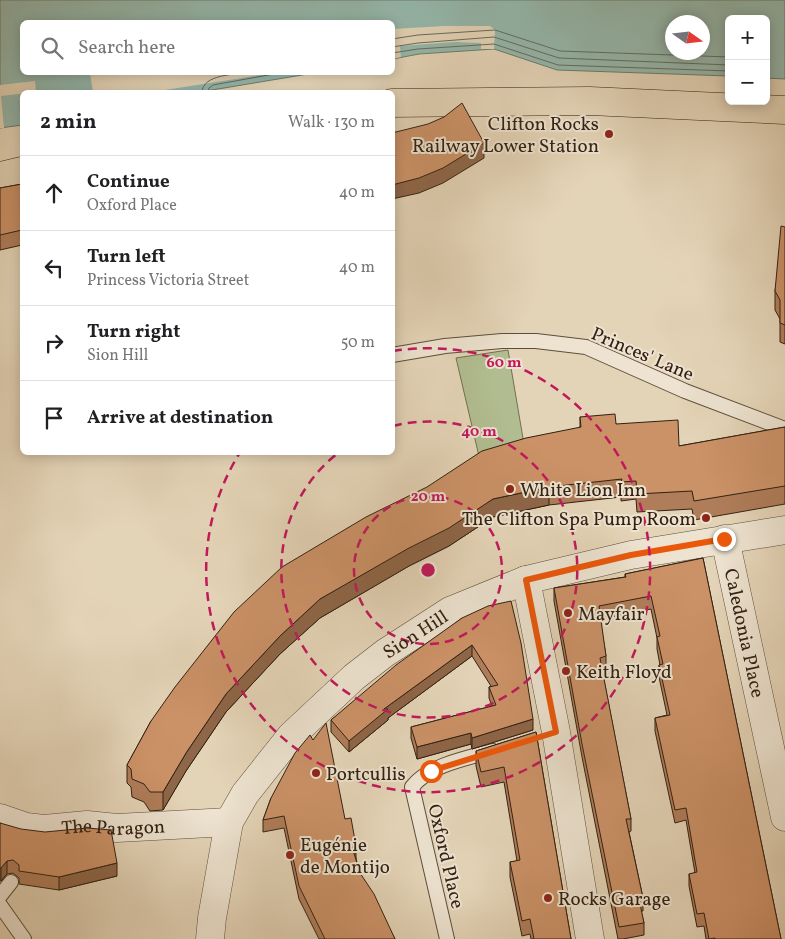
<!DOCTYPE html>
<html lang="en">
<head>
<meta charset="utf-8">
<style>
	body { margin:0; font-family:Vollkorn,serif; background:#f2f2f2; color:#202124 }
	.controls { position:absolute; right:15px; top:15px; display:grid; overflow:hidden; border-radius:8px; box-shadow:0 2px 12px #0003 }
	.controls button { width:45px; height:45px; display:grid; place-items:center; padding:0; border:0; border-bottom:1px solid #e0e0e0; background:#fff; color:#202124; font:25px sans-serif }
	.compass { position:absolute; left:665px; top:15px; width:45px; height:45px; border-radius:50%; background:#fff; box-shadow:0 2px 12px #0003; rotate:104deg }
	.stop { position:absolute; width:15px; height:15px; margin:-11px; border:4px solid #ea580c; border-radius:50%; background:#fff }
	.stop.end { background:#ea580c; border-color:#fff; box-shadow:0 1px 5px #0008 }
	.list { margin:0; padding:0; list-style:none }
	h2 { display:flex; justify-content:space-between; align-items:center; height:65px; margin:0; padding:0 20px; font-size:21px }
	h2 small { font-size:16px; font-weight:400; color:#757577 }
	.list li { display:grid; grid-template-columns:32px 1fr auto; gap:15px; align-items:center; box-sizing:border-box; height:75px; padding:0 20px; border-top:1px solid #e0e0e0 }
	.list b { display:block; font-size:19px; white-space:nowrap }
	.list p { margin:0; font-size:16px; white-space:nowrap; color:#757577 }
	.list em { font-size:16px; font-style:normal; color:#757577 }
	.icon { flex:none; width:28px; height:28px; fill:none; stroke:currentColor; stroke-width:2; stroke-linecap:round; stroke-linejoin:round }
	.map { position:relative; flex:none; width:785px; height:939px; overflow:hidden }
	.search { position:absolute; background:#fff; box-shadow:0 2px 12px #0003; left:20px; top:20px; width:375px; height:55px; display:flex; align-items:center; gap:12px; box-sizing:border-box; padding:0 18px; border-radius:8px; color:#757577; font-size:19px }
	.panel { position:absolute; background:#fff; box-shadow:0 2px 12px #0003; left:20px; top:90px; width:375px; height:365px; border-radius:8px }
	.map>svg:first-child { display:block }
	.green { fill:#b1bd90; stroke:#726f52 }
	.water { fill:#95b8ac; stroke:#6d7c6f; fill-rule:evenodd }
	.pier { fill:#e4d4b7 }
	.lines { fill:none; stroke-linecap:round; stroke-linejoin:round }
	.shore { stroke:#646c60; stroke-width:1 }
	.lane-casing { stroke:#5e4e3c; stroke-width:16 }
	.street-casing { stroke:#5e4e3c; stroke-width:29 }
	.highway-casing { stroke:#322113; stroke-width:29 }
	.lane { stroke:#ede3d0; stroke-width:14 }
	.street { stroke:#ede3d0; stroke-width:28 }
	.highway { stroke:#e4d4b7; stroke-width:28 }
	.wall { fill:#af7d59; stroke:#322113 }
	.shaded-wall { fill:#8e6648; stroke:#322113 }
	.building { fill:#cb9167; stroke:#322113 }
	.route { stroke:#ea580c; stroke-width:6 }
	.ring { fill:none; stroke:#c2185b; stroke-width:2.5; stroke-dasharray:9 6 }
	.poi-dot { fill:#8f2418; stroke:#ede3d0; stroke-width:2 }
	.labels { text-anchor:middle; stroke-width:4; stroke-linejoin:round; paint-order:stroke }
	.poi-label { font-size:19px; fill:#322113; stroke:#ede3d0; text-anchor:start }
	.street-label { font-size:19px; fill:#322113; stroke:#ede3d0 }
	.centre { fill:#c2185b; stroke:#ede3d0; stroke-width:2.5 }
	.ring-label { font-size:15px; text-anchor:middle; font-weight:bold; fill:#c2185b; stroke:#ede3d0; stroke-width:4; stroke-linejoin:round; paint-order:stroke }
</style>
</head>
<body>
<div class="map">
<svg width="785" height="939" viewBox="0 0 785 939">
	<rect width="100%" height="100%" fill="#e4d4b7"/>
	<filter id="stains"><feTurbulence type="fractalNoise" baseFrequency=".004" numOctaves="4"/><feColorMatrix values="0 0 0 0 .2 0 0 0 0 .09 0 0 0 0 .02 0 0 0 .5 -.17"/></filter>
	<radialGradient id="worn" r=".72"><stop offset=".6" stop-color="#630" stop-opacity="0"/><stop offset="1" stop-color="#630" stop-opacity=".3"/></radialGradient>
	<path class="green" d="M508 350 526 456 482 469 456 358Z"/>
	<path class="water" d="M0 0H785V79L766 78V19H729V76L557 70 494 49 419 54 393 59 392 22H22V72L314 73 200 92H22V125L0 128ZM672 22H702V52H672Z"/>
	<g class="pier">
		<path d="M444 26H490L495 30 494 49H481V43L455 42 400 46 401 57 393 59V29Z"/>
		<path d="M90 73V72L274 73 152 92H93Z"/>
		<path d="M35 81 36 92 1 96 4 128H0V85Z"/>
	</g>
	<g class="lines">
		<g class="shore">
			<path d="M392 39 418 35 495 30 560 51 729 57"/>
			<path d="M392 47 418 43 494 37 559 58 729 65"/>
			<path d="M392 53 418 49 494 44 558 65 729 71"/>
			<path d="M202 92C203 74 234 75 249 72"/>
			<path d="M208 92 209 88 213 85 285 72"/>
		</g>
		<g class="lane-casing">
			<g id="lane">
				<path d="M392 355 445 346 502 341H536L586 347 685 391 785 429"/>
				<path d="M0 896 11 882"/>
				<path d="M0 905 24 939"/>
				<path d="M447 939 412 787C429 765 467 758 493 751"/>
			</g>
		</g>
		<g class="street-casing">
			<g id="street">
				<path id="s1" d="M725 539 785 817"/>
				<path d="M526 580 556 732 590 939"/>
				<path id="s2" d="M0 818 26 827 44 829 87 825 117 828 229 822"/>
				<path id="s3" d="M210 939 212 918 229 822 245 794 291 736 354 677 385 653 450 611 526 580 631 555 785 530"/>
			</g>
		</g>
		<g class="highway-casing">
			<g id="highway">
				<path d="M392 103 590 101 785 110"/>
				<path d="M0 176 22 171"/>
			</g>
		</g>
		<use href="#lane" class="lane"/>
		<use href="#street" class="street"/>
		<use href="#highway" class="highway"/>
	</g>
	<g class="wall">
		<path d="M22 184V245L0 250V188Z"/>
		<path d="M785 227V344L780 342V319L775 310V291Z"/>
		<path d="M580 417 616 424 679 446 785 427V504L694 520 692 509 637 512 636 499 621 501V497L549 505 493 517 449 546 409 566 320 618 280 654 226 712 186 771 163 810 150 811 144 802 132 797 131 787 127 783V765L151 721 580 427Z"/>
		<path d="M703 558 781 939H706L704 926 697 927 689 886V874L695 873 686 820 675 823 655 731V718L667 715 659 677V665H660L657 649V638L651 609 600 619 606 656V669L602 670 631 819V831L629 832 643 898V911H641L644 923V935L623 939H618L582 757 554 601V588L625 577V574Z"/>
		<path d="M462 618 533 730 472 749 471 744 417 759 411 738V727L492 706 489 698V687L491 686 472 656 388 718V720L349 752 331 732V720Z"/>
		<path d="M536 732 571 939H531L530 934 522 936 510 877V862L517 861 504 782 481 787 476 766V751Z"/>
		<path d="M271 798 345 819 360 873 395 939H319L299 899 284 828 263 832V820Z"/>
		<path d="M0 823 117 876 59 890 19 884V878L13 873 7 874 1 881H0Z"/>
	</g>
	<g class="shaded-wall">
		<path d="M484 143V158L443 183 419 193 392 199V185Z"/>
		<path d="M549 487V505L493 517 449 546 409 566 320 618 280 654 226 712 186 771 163 810V792L186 753 226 694 280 636 320 599 493 499Z"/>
		<path d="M472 645V656L388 718V720L349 752V741L384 709Z"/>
		<path d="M533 719V730L472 749V738Z"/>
		<path d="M471 733V744L417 759V747Z"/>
		<path d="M356 846V859L352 860V847Z"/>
		<path d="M7 861V874L1 881V868Z"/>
		<path d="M117 863V876L59 890V877Z"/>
	</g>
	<g class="building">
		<path d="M462 103 484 143 443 168 419 178 392 185V133L428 124 444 117Z"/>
		<path d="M22 184V230L0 235V188Z"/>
		<path d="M781 226 785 227V325L780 323V300L775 291Z"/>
		<path d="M615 414 616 424 678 420 679 446 785 427V486L694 501 692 491 637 494 636 481 621 482 622 479 549 487 493 499 449 528 409 548 320 599 280 636 226 694 186 753 163 792H150L144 784 132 779 131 769 127 765 151 721 175 687 234 612 282 567 366 517 427 487 482 451 526 438 581 427 580 417Z"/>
		<path d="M703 558 781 939H715V938L709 939 704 913 697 914 689 874 697 872 686 808 675 810 655 718 670 715 659 665 663 664 657 637 660 636 651 596 599 606 606 656 600 658 631 819H626L643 898 639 899 644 923 619 927 582 744 554 588 626 577 625 574Z"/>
		<path d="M511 601 521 643 533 719 472 738 471 733 417 747 411 727 496 705 489 687 498 685 472 645 384 709H388L349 741 331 720 396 665 462 618 488 606Z"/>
		<path d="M326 723 345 819 351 818 356 846 352 847 360 873 374 894 395 939H325L299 886 284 816 263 820 271 798 295 753 310 735 313 740Z"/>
		<path d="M536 732 571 939H534L530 919 522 921 510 862 520 860 504 767 481 772 476 751Z"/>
		<path d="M0 823 21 829 45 832 87 828 111 830 117 863 59 877 19 871V865L13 860 7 861 1 868H0Z"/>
	</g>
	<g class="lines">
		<path class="route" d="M431 771 556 732 526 580 631 555 724 539"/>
	</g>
	<g class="ring">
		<circle cx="428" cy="570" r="74"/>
		<path d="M393 426A148 148 0 1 1 338 453"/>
		<path d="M393 351A222 222 0 1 1 239 454"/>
	</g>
	<g class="poi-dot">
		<circle cx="609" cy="134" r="5"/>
		<circle cx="510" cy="489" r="5"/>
		<circle cx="706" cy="518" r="5"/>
		<circle cx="568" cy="613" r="5"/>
		<circle cx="566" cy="671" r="5"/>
		<circle cx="316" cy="773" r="5"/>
		<circle cx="290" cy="855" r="5"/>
		<circle cx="548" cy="898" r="5"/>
	</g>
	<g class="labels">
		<g class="poi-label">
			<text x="599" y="130" text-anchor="end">Clifton Rocks<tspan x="599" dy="22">Railway Lower Station</tspan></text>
			<text x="520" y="496">White Lion Inn</text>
			<text x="696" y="525" text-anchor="end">The Clifton Spa Pump Room</text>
			<text x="578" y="620">Mayfair</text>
			<text x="576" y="678">Keith Floyd</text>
			<text x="326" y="780">Portcullis</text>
			<text x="300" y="851">Eugénie<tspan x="300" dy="22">de Montijo</tspan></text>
			<text x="558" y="905">Rocks Garage</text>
		</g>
		<g class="street-label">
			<text transform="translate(643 353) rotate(23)" y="7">Princes' Lane</text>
			<text dy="7" stroke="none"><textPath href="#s3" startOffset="386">Sion Hill</textPath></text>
			<text dy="7" stroke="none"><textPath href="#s1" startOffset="96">Caledonia Place</textPath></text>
			<text dy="7" stroke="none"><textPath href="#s2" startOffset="115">The Paragon</textPath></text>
			<text transform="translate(447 856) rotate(77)" y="7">Oxford Place</text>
		</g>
	</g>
	<circle cx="428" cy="570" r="8" class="centre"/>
	<g class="ring-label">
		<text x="504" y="367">60 m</text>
		<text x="479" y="436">40 m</text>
		<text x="428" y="501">20 m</text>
	</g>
	<rect width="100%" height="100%" filter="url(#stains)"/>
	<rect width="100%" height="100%" fill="url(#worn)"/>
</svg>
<div class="controls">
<button>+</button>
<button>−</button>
</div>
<svg class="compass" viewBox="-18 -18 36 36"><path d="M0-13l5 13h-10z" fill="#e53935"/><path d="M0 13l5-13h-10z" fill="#757577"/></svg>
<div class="stop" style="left:431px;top:771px"></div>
<div class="stop end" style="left:724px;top:539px"></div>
<div class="search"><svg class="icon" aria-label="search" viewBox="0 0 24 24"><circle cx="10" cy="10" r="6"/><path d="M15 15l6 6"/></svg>Search here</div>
<section class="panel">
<h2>2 min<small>Walk · 130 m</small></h2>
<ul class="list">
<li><svg class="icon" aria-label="ahead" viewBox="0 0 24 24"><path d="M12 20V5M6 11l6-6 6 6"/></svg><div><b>Continue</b><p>Oxford Place</p></div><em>40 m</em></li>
<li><svg class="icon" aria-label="left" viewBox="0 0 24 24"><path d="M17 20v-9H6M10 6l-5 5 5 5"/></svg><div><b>Turn left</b><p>Princess Victoria Street</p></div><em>40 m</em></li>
<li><svg class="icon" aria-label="right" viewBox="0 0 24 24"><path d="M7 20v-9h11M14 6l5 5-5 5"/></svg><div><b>Turn right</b><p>Sion Hill</p></div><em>50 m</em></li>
<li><svg class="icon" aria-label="arrive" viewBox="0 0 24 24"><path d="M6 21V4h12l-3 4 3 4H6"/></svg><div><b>Arrive at destination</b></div></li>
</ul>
</section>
</div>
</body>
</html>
